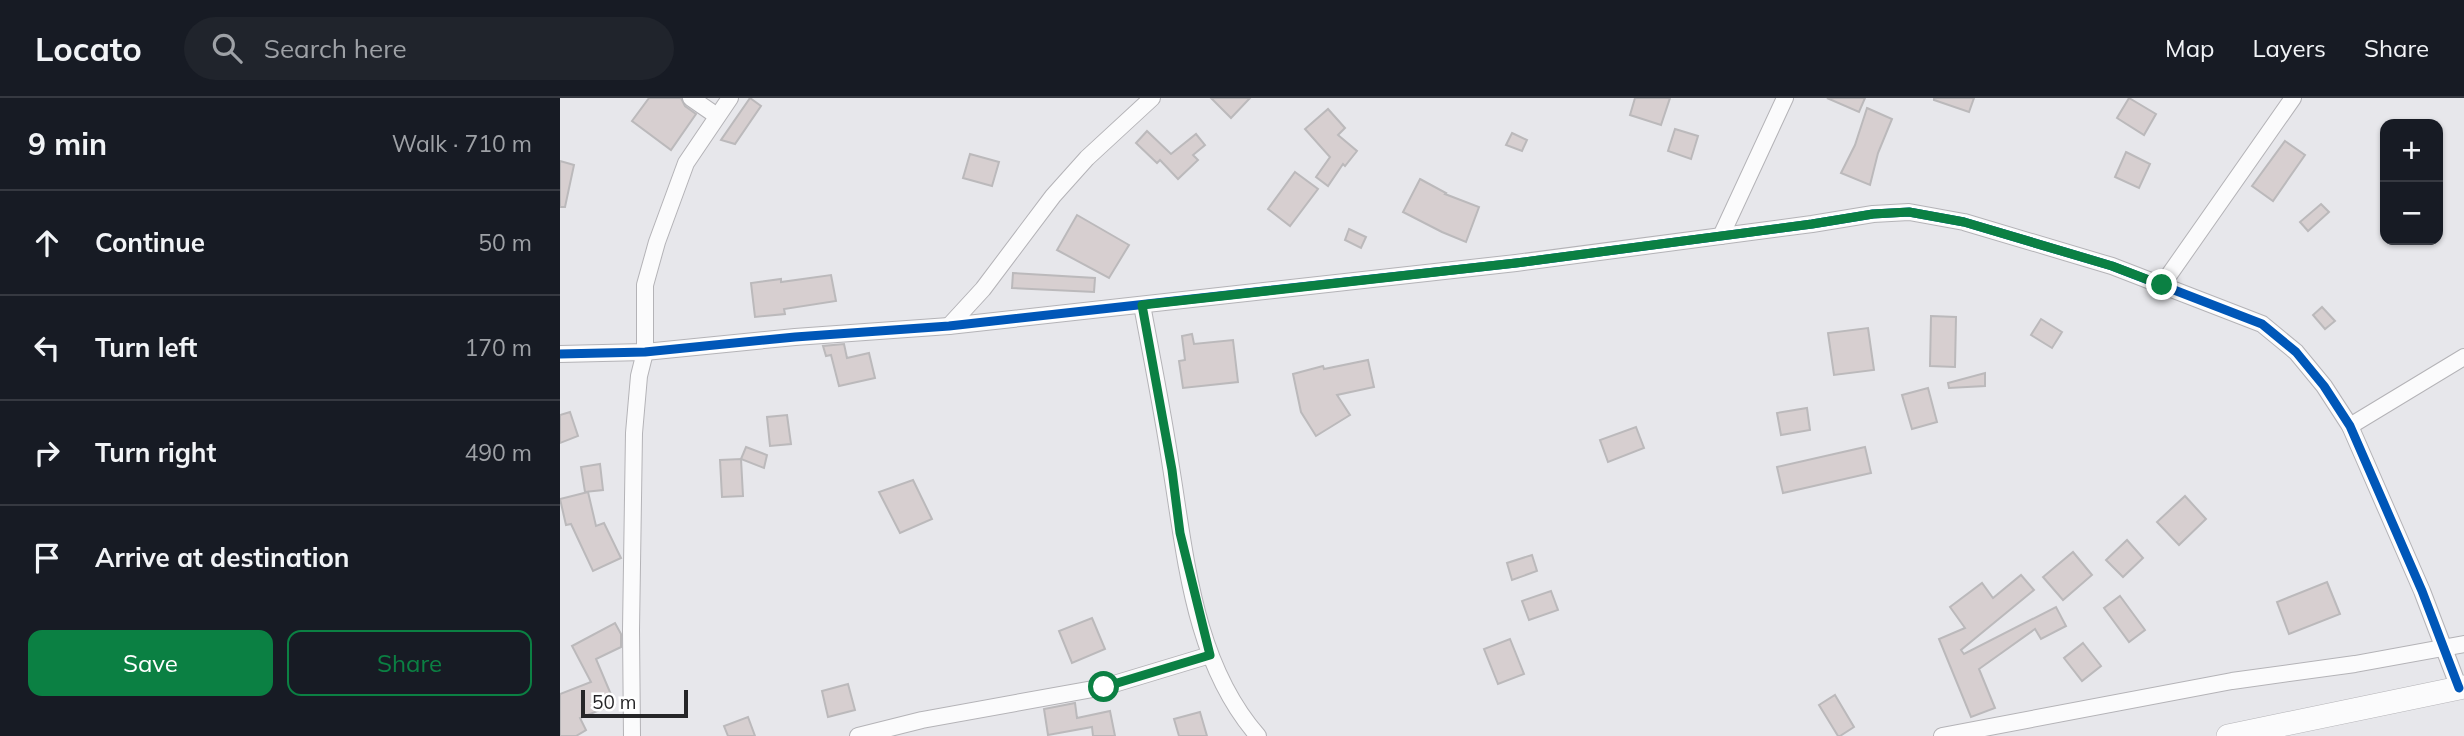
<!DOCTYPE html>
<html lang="en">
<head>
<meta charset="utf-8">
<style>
	body { margin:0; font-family:Mulish,sans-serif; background:#20242c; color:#f1f3f6 }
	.controls { position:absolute; right:21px; top:21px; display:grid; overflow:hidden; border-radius:14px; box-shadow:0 2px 5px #0004 }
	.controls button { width:63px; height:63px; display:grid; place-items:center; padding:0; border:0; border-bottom:2px solid #363941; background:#171b24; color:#f1f3f6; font:35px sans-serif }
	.scale { position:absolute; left:21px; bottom:18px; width:107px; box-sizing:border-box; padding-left:7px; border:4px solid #262628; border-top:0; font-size:19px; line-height:24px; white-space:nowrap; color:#262628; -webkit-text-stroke:5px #fff; paint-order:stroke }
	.stop { position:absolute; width:21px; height:21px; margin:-16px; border:5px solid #0b8043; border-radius:50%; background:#fff }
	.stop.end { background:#0b8043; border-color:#fff; box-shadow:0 2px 7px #0008 }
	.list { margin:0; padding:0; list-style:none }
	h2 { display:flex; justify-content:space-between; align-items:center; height:91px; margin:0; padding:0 28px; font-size:30px }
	h2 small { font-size:23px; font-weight:400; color:#9ea1a6 }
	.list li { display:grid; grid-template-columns:46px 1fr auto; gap:21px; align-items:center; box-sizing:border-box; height:105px; padding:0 28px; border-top:2px solid #363941 }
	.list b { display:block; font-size:26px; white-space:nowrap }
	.list em { font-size:23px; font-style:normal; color:#9ea1a6 }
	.actions { display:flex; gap:14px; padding:21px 28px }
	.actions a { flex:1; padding:16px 0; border:2px solid #0b8043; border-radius:14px; text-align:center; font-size:24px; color:#0b8043 }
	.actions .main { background:#0b8043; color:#fff }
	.icon { flex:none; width:38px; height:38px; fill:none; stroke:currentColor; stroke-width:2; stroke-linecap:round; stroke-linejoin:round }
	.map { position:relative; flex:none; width:1904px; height:638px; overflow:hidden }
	header { display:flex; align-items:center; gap:42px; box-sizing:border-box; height:98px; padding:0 35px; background:#171b24; border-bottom:2px solid #363941 }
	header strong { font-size:33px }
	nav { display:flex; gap:38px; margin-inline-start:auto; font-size:24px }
	.search { width:490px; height:63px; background:#20242c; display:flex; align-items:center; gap:18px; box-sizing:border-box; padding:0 24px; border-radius:38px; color:#9ea1a6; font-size:26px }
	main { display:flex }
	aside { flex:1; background:#171b24 }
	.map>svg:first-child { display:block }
	.building { fill:#d7cfd0; stroke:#bbb9bb; stroke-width:2 }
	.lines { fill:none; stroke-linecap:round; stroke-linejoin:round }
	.street-casing { stroke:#b4b3b7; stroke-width:18 }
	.secondary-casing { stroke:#b4b3b7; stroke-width:24 }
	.street { stroke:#fbfbfc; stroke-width:16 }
	.secondary { stroke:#fbfbfc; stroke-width:23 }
	.cycleway-casing { stroke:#fff; stroke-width:13 }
	.cycleway { stroke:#0057b8; stroke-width:9 }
	.route { stroke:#0b8043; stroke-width:9 }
</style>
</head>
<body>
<header>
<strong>Locato</strong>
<div class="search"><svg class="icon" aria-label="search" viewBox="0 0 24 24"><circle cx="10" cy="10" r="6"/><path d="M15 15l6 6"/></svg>Search here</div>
<nav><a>Map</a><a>Layers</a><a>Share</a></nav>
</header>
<main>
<aside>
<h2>9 min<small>Walk · 710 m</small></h2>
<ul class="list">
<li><svg class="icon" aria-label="ahead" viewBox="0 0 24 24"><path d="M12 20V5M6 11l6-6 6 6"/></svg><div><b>Continue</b></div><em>50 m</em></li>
<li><svg class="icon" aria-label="left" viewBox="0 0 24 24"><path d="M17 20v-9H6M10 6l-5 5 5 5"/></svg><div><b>Turn left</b></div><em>170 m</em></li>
<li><svg class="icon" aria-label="right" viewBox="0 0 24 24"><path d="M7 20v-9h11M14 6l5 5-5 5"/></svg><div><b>Turn right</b></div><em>490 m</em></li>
<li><svg class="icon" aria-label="arrive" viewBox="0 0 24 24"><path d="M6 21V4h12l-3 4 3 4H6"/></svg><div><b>Arrive at destination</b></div></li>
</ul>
<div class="actions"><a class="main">Save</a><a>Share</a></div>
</aside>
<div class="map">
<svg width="1904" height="638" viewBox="0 0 1904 638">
	<rect width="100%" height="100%" fill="#e7e7eb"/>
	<g class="building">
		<path d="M89 0H121L125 8 136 16 111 52 72 23Z"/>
		<path d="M190 0 201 8 175 46 161 42Z"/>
		<path d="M651 0H690L671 20Z"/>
		<path d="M1075 0H1110L1101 27 1070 17Z"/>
		<path d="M1267 0H1305L1299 14Z"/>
		<path d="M1374 0H1414L1409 14 1374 2Z"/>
		<path d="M1569 0 1596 16 1584 37 1557 20Z"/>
		<path d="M1307 10 1332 21 1318 55 1310 87 1281 75 1295 47Z"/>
		<path d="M768 11 785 30 778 37 797 53 785 68 783 66 768 88 756 79 770 59 745 31Z"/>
		<path d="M1115 31 1138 38 1131 61 1108 53Z"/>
		<path d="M587 33 611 56 636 36 645 47 633 57 638 62 618 81 600 62 597 65 576 45Z"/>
		<path d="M952 35 967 42 962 53 946 47Z"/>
		<path d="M1725 43 1745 57 1713 103 1692 88Z"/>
		<path d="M1566 54 1590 66 1579 90 1555 79Z"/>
		<path d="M410 56 439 64 432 88 403 80Z"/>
		<path d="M0 63 14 67 5 109H0Z"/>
		<path d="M735 74 758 91 730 128 708 111Z"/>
		<path d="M860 81 886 95 885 96 919 109 906 144 882 134 843 114Z"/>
		<path d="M1761 106 1769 114 1748 133 1740 124Z"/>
		<path d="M517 117 569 147 549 180 497 152Z"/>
		<path d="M789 131 806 139 801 150 785 142Z"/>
		<path d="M453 175 535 180 534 194 452 190Z"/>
		<path d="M271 177 276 203 224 211 225 216 195 219 191 185 221 181V184Z"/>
		<path d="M1762 209 1775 223 1765 231 1753 217Z"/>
		<path d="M1371 218 1396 219 1395 269 1370 268Z"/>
		<path d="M1481 221 1502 234 1492 250 1471 237Z"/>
		<path d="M1308 230 1314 272 1274 277 1268 235Z"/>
		<path d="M632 236 634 246 673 242 678 284 623 290 619 263 625 262 622 238Z"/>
		<path d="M284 246 287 260 309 255 315 280 279 288 271 257 266 258 263 248Z"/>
		<path d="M808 262 814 289 777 297 790 317 756 338 741 314 733 276 763 268 764 271Z"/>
		<path d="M1425 275V288L1389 290 1388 285Z"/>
		<path d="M1368 290 1377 324 1352 331 1342 297Z"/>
		<path d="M1247 310 1250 332 1221 337 1217 315Z"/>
		<path d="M10 314 18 338 0 345V317Z"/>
		<path d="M227 317 231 346 210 348 207 319Z"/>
		<path d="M1076 329 1084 350 1048 364 1040 342Z"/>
		<path d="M186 349 207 357 204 370 181 361Z"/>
		<path d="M1305 349 1311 375 1223 395 1217 369Z"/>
		<path d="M181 361 183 398 162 399 160 362Z"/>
		<path d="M40 366 43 392 25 394 21 369Z"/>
		<path d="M353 382 372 421 340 435 319 394Z"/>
		<path d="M28 394 36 428 44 425 61 460 33 473 11 426 6 427 0 401Z"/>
		<path d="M1625 398 1646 421 1619 447 1597 424Z"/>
		<path d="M1567 442 1583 460 1563 479 1546 462Z"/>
		<path d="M1513 454 1532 477 1503 502 1483 479Z"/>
		<path d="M972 457 977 473 952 482 947 465Z"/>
		<path d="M1461 477 1474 492 1401 552 1404 556 1496 509 1506 528 1481 541 1475 531 1419 571 1435 610 1411 619 1379 541 1405 530 1390 509 1422 485 1433 500Z"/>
		<path d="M1767 484 1780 516 1729 536 1717 504Z"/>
		<path d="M991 493 998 512 969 522 962 503Z"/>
		<path d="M1560 498 1585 532 1569 544 1544 510Z"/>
		<path d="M532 520 545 551 512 565 499 533Z"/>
		<path d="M55 525 61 536V549L36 561 55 606 20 620 26 632 16 638H0V596L31 584 12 548Z"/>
		<path d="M950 541 964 576 938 586 924 551Z"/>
		<path d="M1523 545 1541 568 1522 583 1504 560Z"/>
		<path d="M288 586 295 612 268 619 262 593Z"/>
		<path d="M1275 597 1294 629 1280 638H1278L1259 607Z"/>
		<path d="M515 605 517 620 550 613 555 638H533L532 629 488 637 484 611Z"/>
		<path d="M640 614 647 638H619L614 621Z"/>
		<path d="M188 619 195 638H168L164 628Z"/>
	</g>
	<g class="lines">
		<g class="street-casing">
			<g id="street">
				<path d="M131 0 157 18"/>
				<path d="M1161 138 1225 0"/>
				<path d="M1602 187 1733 0"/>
				<path d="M582 207C592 261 603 315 611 369 626 461 634 565 698 638"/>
				<path d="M389 228 423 191 493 98 527 60 592 0"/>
				<path d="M0 256 85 254 235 239 389 228 956 165 1252 126 1313 116 1349 114 1404 124 1552 168 1702 226 1736 254 1764 288 1790 328 1862 493 1899 590"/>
				<path d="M1790 328 1904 259"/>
				<path d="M72 638 71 532 74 335 79 278 85 254V187L97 144 126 65 170 0"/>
				<path d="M298 638 362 622 544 589 650 557"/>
				<path d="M1382 638 1672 583 1795 566 1904 546"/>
			</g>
		</g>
		<g class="secondary-casing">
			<path id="secondary" d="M1668 638 1904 589"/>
		</g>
		<use href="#street" class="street"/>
		<use href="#secondary" class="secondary"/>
		<g class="cycleway-casing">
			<path id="cycleway" d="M0 256 85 254 235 239 389 228 956 165 1252 126 1313 116 1349 114 1404 124 1552 168 1702 226 1736 254 1764 288 1790 328 1862 493 1899 590"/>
		</g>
		<use href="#cycleway" class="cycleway"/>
	</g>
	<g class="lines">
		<path class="route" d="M544 589 650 557 620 435 612 372 582 207 956 165 1252 126 1313 116 1349 114 1404 124 1552 168 1602 187"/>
	</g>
</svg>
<div class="controls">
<button>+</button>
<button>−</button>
</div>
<div class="scale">50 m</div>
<div class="stop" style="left:544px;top:589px"></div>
<div class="stop end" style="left:1602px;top:187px"></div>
</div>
</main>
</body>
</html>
